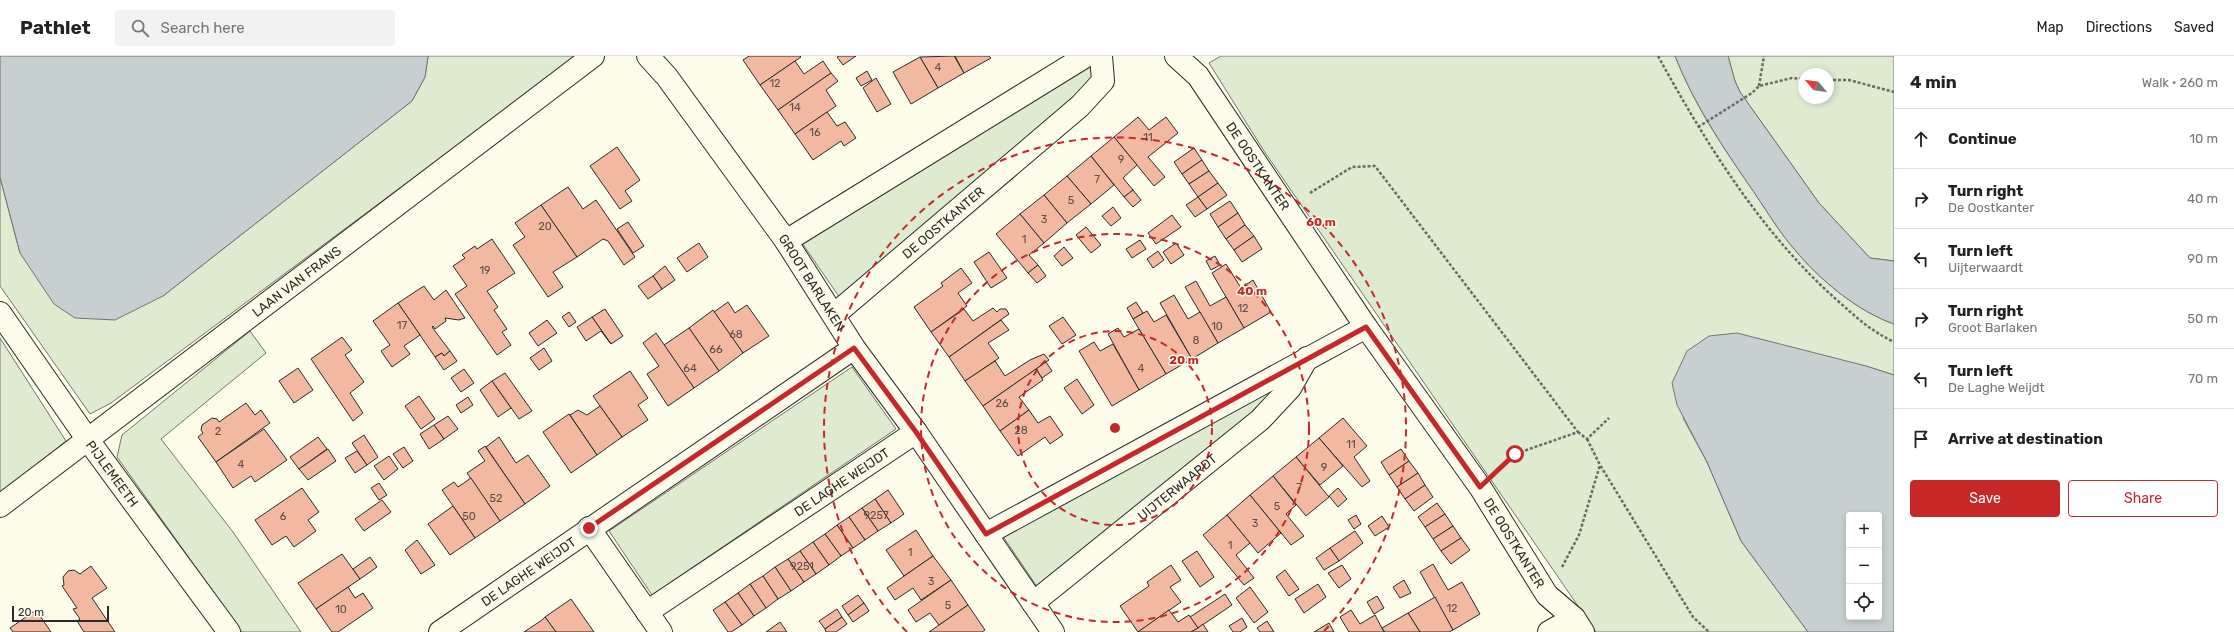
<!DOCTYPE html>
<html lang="en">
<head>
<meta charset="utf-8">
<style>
	body { margin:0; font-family:Rubik,sans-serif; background:#f2f2f2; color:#222 }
	.controls { position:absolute; right:12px; bottom:12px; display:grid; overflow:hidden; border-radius:4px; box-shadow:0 2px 6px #0003 }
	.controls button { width:36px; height:36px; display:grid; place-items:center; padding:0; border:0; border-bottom:1px solid #e0e0e0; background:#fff; color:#222; font:20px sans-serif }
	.compass { position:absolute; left:1798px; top:12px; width:36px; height:36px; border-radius:50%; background:#fff; box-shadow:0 2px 6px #0003; rotate:299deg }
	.scale { position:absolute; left:12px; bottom:10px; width:97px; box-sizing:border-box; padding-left:4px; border:2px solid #2b2b2b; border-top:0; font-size:11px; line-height:14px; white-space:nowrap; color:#2b2b2b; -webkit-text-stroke:3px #fdfbea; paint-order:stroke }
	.stop { position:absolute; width:12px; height:12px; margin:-9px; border:3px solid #c62828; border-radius:50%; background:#fff }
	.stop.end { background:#c62828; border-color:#fff; box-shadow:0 1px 4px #0008 }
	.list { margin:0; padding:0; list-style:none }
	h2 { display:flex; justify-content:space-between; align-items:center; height:52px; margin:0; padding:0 16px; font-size:17px }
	h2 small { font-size:13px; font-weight:400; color:#767676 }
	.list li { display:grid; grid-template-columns:26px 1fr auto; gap:12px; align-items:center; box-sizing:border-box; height:60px; padding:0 16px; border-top:1px solid #e0e0e0 }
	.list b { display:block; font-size:15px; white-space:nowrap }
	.list p { margin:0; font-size:13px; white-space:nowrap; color:#767676 }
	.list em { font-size:13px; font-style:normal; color:#767676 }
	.actions { display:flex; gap:8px; padding:12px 16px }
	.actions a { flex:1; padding:9px 0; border:1px solid #c62828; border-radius:4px; text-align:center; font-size:14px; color:#c62828 }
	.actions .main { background:#c62828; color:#fff }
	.icon { flex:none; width:22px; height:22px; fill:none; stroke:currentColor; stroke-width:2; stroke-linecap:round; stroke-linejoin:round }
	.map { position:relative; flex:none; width:1894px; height:576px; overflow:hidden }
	header { display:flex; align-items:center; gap:24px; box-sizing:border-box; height:56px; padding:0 20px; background:#fff; border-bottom:1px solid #e0e0e0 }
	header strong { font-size:19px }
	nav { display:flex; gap:22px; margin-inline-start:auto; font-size:14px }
	.search { width:280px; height:36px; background:#f2f2f2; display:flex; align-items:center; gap:10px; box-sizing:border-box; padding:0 14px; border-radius:4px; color:#767676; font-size:15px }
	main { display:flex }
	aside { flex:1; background:#fff }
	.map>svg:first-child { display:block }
	.green { fill:#deebd1; stroke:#74746e; fill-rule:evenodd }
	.water { fill:#c7d0d0; stroke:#74746e; fill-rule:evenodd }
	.building { fill:#f2b8a0; stroke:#2b2b2b }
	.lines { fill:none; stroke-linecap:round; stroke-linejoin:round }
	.minor-casing { stroke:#2b2b2b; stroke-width:24 }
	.path { stroke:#6a6964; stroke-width:2.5; stroke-dasharray:3 2; stroke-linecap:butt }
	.minor { stroke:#fdfbea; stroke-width:22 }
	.route { stroke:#c62828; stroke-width:5 }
	.ring { fill:none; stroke:#c62828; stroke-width:2; stroke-dasharray:7 5 }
	.labels { text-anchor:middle; stroke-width:3; stroke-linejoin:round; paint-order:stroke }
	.number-label { font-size:11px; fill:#5d4e48 }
	.street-label { font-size:13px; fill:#2b2b2b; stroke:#fdfbea }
	.centre { fill:#c62828; stroke:#fdfbea; stroke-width:2 }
	.ring-label { font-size:12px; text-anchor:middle; font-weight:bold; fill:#c62828; stroke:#fdfbea; stroke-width:3; stroke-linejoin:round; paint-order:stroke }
</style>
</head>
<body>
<header>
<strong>Pathlet</strong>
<div class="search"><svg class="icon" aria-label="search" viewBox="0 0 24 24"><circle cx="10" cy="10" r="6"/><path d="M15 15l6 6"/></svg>Search here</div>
<nav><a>Map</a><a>Directions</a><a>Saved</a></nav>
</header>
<main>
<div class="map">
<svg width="1894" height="576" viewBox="0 0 1894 576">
	<rect width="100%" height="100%" fill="#fdfbea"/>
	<g class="green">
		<path d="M428 0H577L111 347 90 358 0 230V121L20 197 163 240 412 45 425 21Z"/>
		<path d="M1221 0H1675C1694 48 1720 87 1749 129 1764 150 1778 175 1795 194 1820 224 1857 255 1894 268V319L1866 310 1683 362 1707 406 1741 485 1808 576H1596L1264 95 1209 7Z"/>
		<path d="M1728 0H1894V205L1870 202 1819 147 1740 36 1735 25ZM1804 18H1828V42H1804Z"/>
		<path d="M1090 7 1095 21 1075 45 840 242 802 187Z"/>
		<path d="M250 275 266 297 161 383 233 476 301 576H242L117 401 122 379Z"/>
		<path d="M0 282 66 385 0 438Z"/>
		<path d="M852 311 896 373 652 539 609 475Z"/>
		<path d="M1283 323 1284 336 1046 544 1000 476Z"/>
	</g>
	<g class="water">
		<path d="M0 0H428V1L425 21 412 45 163 240 115 264 75 262 54 248 20 197 0 121Z"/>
		<path d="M1675 0H1728L1735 25 1740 36 1819 147 1870 202 1894 205V268C1857 255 1820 224 1795 194 1778 175 1764 150 1749 129 1721 88 1694 48 1675 0Z"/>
		<path d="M1737 277 1866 310 1894 319V576H1808L1741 485 1707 406 1677 349 1672 327 1687 295 1709 280ZM1849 459H1879V561H1849Z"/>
	</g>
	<g class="building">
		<path d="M749 0H800L801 1 760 29 743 4Z"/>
		<path d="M839 0H856L843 9 837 1Z"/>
		<path d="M954 0 964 17 938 32 920 1Z"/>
		<path d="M955 0H989L991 2 964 17Z"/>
		<path d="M920 1 938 32 911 48 893 16Z"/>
		<path d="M795 5 804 18 823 5 831 17 778 54 760 29Z"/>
		<path d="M867 15 872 24 861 30 856 22Z"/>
		<path d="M831 17 838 25 826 34 836 50 795 78 778 54Z"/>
		<path d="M876 22 891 48 877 56 863 32Z"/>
		<path d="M827 56 837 70 845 66 856 82 844 90 841 85 813 104 795 78Z"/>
		<path d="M1138 61 1149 74 1166 61 1178 77 1148 101 1165 121 1154 130 1114 81Z"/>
		<path d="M1114 81 1137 109 1123 122 1133 134 1124 141 1091 100Z"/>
		<path d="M617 91 640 124 625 135 632 145 620 153 590 110Z"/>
		<path d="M1194 92 1202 104 1182 118 1174 106Z"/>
		<path d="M1091 100 1114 129 1091 148 1067 120Z"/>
		<path d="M1202 104 1209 115 1189 128 1182 118Z"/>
		<path d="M1209 115 1218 127 1198 141 1189 128Z"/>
		<path d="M1067 120 1091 148 1067 167 1044 139Z"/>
		<path d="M1218 127 1227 139 1207 153 1198 141Z"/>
		<path d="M568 131 583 153 596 144 635 201 624 209 608 185 603 183 577 201 541 149Z"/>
		<path d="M1133 134 1141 144 1133 151 1124 141Z"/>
		<path d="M1044 139 1067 167 1044 187 1020 158Z"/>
		<path d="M1198 141 1207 153 1195 161 1186 149Z"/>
		<path d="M1230 145 1238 157 1218 171 1210 158Z"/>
		<path d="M541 149 577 201 553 216 563 231 548 241 513 189 525 181 515 167Z"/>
		<path d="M1113 151 1121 162 1111 170 1102 160Z"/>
		<path d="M1238 157 1245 169 1226 183 1218 171Z"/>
		<path d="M1020 158 1044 187 1029 199 1038 209 1028 217 996 178Z"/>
		<path d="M1172 159 1181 171 1156 188 1148 177Z"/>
		<path d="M628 166 644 190 633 197 617 173Z"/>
		<path d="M1245 169 1254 180 1234 194 1226 183Z"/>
		<path d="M1086 171 1101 189 1091 197 1076 179Z"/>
		<path d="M1254 180 1262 193 1242 206 1234 194Z"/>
		<path d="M492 183 515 217 487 235 498 251 494 254 507 273 502 276 511 289 497 299 455 238 467 230 453 210 465 202 462 199 475 190 477 193Z"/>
		<path d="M1140 184 1146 193 1132 202 1126 193Z"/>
		<path d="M699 187 708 201 687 216 677 202Z"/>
		<path d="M1176 187 1184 199 1171 208 1163 196Z"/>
		<path d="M1064 191 1073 202 1062 210 1054 200Z"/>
		<path d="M1158 195 1164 204 1153 212 1147 203Z"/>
		<path d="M989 196 1007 222 991 232 974 206Z"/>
		<path d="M1215 200 1220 209 1211 214 1206 205Z"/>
		<path d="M1226 208 1241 232 1253 224 1271 256 1244 272 1212 217Z"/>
		<path d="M1038 209 1046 220 1037 227 1028 217Z"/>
		<path d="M665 210 675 224 662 233 653 220Z"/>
		<path d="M961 212 972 227 958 237 967 250 931 276 914 251 943 230 941 227Z"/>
		<path d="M653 220 662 233 648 243 638 230Z"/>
		<path d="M1196 225 1210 250 1226 241 1244 272 1218 287 1185 231Z"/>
		<path d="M424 230 434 244 446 234 465 262 459 264 445 262 446 265 435 273 433 270 432 271 450 295 444 300 442 297 435 301 398 247Z"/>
		<path d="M1174 239 1188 263 1200 256 1218 287 1192 303 1160 247Z"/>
		<path d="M728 246 735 257 747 249 769 280 743 297 714 256Z"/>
		<path d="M1136 246 1143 257 1133 263 1127 252Z"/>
		<path d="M398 247 420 279 404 290 410 298 392 311 381 295 390 289 373 265Z"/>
		<path d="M993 252 997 256 1000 253H1006L1009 258 949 301 931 276 964 253 973 265Z"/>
		<path d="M605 253 623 280 611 288 592 261Z"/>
		<path d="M713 254 743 297 719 315 689 272Z"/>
		<path d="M1147 255 1154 266 1166 259 1192 303 1166 318 1133 263Z"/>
		<path d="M569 256 576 266 569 271 562 261Z"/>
		<path d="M592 261 611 288 601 275 586 285 577 271Z"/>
		<path d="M1063 261 1076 279 1062 288 1049 270Z"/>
		<path d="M547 264 557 277 538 290 529 277Z"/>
		<path d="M1001 264 1009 274 988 287 999 302 965 325 949 301Z"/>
		<path d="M689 272 719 315 694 332 664 289Z"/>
		<path d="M1118 272 1124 281 1139 273 1166 318 1139 334 1108 278Z"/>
		<path d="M656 277 694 332 668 350 647 318 659 310 643 287Z"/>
		<path d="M342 281 352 294 345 299 364 326 350 337 363 357 353 365 311 303Z"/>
		<path d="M1094 286 1100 295 1113 288 1139 334 1112 350 1079 295Z"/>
		<path d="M544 292 552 305 539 314 530 302Z"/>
		<path d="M450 295 457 305 444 314 435 301 442 297 444 300Z"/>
		<path d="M1044 298 1049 304 983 350 965 325 995 305 1005 320 1030 304Z"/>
		<path d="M1046 306 1052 315 1042 322 1036 313Z"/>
		<path d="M298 312 313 334 294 347 279 325Z"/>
		<path d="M464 313 474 327 461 336 451 322Z"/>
		<path d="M1036 313 1043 324 1019 341 1029 354 1000 375 983 350Z"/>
		<path d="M630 315 648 342 638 349 648 364 622 381 593 340Z"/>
		<path d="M505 317 532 355 519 363 492 325Z"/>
		<path d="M1077 323 1094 349 1082 358 1064 332Z"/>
		<path d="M492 325 511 352 498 361 480 334Z"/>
		<path d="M419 340 435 363 421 373 405 350Z"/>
		<path d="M468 341 473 349 461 357 456 349Z"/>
		<path d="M246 347 255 359 261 354 270 367 216 406 198 381 203 377 201 374 202 369 212 362 217 363 219 366Z"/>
		<path d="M600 350 622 381 597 399 570 359 578 354 587 359Z"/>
		<path d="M1029 354 1038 367 1050 360 1063 379 1050 388 1045 381 1018 400 1000 375Z"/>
		<path d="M569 358 597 399 571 417 543 376Z"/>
		<path d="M448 360 458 373 444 383 434 369Z"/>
		<path d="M1343 362 1367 390 1354 401 1370 425 1362 431 1319 382Z"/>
		<path d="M434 369 444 383 429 393 420 378Z"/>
		<path d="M264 373 287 404 255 426 251 420 233 432 216 406Z"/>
		<path d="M364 379 378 401 367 409 352 387Z"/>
		<path d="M318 381 327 393 299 413 290 401Z"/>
		<path d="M499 381 516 407 528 399 550 430 525 448 486 391Z"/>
		<path d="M1319 382 1343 410 1320 429 1296 401Z"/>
		<path d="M485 390 525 448 500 465 467 417 485 405 478 395Z"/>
		<path d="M404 391 413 405 403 412 393 398Z"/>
		<path d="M328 393 336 405 308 424 299 413Z"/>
		<path d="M1401 393 1409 405 1389 419 1381 406Z"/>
		<path d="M357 395 367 409 355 417 345 402Z"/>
		<path d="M389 400 398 413 384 424 374 410Z"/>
		<path d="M1296 401 1329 441 1306 460 1273 420Z"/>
		<path d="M1409 405 1418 417 1397 431 1389 419Z"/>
		<path d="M1418 417 1425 429 1405 443 1397 431Z"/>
		<path d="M1273 420 1296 449 1286 458 1304 480 1291 489 1250 439Z"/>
		<path d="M471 422 500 465 475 482 442 434 454 426 458 431Z"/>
		<path d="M379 427 387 439 379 444 371 432Z"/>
		<path d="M1425 429 1433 441 1414 455 1405 443Z"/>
		<path d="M302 432 319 456 308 464 316 475 294 491 286 480 272 489 255 464Z"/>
		<path d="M1338 432 1347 443 1338 451 1329 440Z"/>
		<path d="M888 434 904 458 891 467 875 443Z"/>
		<path d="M1250 439 1281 477 1258 497 1227 459Z"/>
		<path d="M875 443 891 467 878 475 862 452Z"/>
		<path d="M382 444 391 456 364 475 355 463Z"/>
		<path d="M1437 447 1445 458 1425 471 1418 461Z"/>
		<path d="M453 450 475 482 450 499 428 468Z"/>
		<path d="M862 452 878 475 865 484 849 461Z"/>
		<path d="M1445 458 1453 470 1433 483 1425 471Z"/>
		<path d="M1227 459 1250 487 1236 499 1254 522 1244 529 1203 479Z"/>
		<path d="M1356 459 1361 468 1354 473 1348 464Z"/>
		<path d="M1382 460 1389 471 1375 480 1368 470Z"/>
		<path d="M849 461 865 484 853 492 837 469Z"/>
		<path d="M837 469 853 492 841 500 825 478Z"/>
		<path d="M1453 470 1461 482 1441 495 1433 483Z"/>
		<path d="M916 474 933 500 904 520 886 494Z"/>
		<path d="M1355 475 1363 487 1339 505 1330 492Z"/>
		<path d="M825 478 841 500 829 509 813 486Z"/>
		<path d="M1461 482 1470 494 1451 508 1441 495Z"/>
		<path d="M417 484 435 509 421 518 405 494Z"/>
		<path d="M813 486 829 509 816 518 800 495Z"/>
		<path d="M1330 492 1339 505 1324 514 1316 502Z"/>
		<path d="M800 495 816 518 804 526 788 503Z"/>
		<path d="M1197 495 1214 521 1200 531 1182 505Z"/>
		<path d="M342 498 360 523 316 553 298 527Z"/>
		<path d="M933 500 951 524 921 544 913 532 895 544 887 532Z"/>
		<path d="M370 501 377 511 360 523 353 513Z"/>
		<path d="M788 503 804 526 791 535 775 511Z"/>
		<path d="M1433 508 1448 534 1462 526 1480 558 1453 574 1420 516Z"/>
		<path d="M1171 509 1181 524 1170 531 1181 546 1138 576 1120 550 1149 530 1147 526Z"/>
		<path d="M1342 509 1351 523 1339 532 1328 517Z"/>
		<path d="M91 510 107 532 92 542 115 576H84L77 565 80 563 73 553 77 552 62 530 64 529 63 521 68 515 74 514 80 518Z"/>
		<path d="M775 511 791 535 778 543 763 520Z"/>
		<path d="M1285 514 1299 533 1289 540 1276 521Z"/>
		<path d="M763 520 778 543 766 552 750 528Z"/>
		<path d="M951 524 968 549 939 569 930 557 916 566 908 554Z"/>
		<path d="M1404 524 1411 537 1400 542 1393 531Z"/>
		<path d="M750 528 766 552 754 560 738 537Z"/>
		<path d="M1318 528 1326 541 1304 557 1295 543Z"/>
		<path d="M348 531 355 542 363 537 373 552 338 576H332L316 553Z"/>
		<path d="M1250 531 1268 556 1254 567 1236 542Z"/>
		<path d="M738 537 754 560 742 569 725 546Z"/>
		<path d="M1225 538 1232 549 1198 572 1190 561Z"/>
		<path d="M858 539 864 547 848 559 842 550Z"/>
		<path d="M1377 540 1384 552 1374 558 1367 546Z"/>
		<path d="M1435 541 1453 574 1449 576H1420L1408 557Z"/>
		<path d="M571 543 594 576H556L545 561Z"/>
		<path d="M725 546 742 569 731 576H728L713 554Z"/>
		<path d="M864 547 869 555 853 566 848 559Z"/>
		<path d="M968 549 985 574 982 576H929Z"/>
		<path d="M837 553 842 561 825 573 819 565Z"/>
		<path d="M36 554 51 576H13L10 572Z"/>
		<path d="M1169 554 1178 566 1189 559 1198 572 1191 576H1138Z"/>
		<path d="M1351 554 1360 568 1375 559 1384 576H1349L1340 561Z"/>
		<path d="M1408 557 1420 576H1385L1382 572Z"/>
		<path d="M545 561 556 576H524L542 564Z"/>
		<path d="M842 561 847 568 836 576H826L825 573Z"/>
		<path d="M1242 562 1247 571 1240 576H1233L1229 570Z"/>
		<path d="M1267 565 1274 576H1260L1257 572Z"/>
		<path d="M780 566 787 576H766Z"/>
		<path d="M1329 567 1334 576H1314Z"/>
		<path d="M1203 568 1208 576H1191L1198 572Z"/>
	</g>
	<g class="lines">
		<g class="minor-casing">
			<g id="minor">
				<path id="s1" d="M648 0 667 21 786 185 854 292 916 376 1053 576"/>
				<path id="s2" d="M1176 0 1198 20 1366 271 1480 431 1547 539 1574 562 1583 576"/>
				<path d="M786 185 1086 0"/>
				<path id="s3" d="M0 257 88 384 229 576"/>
				<path id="s4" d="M834 259 1080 50 1103 25 1101 0"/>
				<path id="s5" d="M0 450 593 0"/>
				<path d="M589 472 661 576"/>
				<path d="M986 478 1366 271"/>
				<path id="s6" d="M1033 547 1260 364 1290 332 1307 302"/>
				<path id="s7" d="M647 556 916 376"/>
				<path id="s8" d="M440 576 854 292"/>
				<path d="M1549 576 1574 562"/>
			</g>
		</g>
		<g class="path">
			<path d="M1658 0C1707 89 1762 178 1838 245 1857 262 1871 275 1894 286"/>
			<path d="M1828 24H1849L1894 36"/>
			<path d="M1759 30 1764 0"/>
			<path d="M1698 71 1752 37 1759 30 1792 22 1804 23"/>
			<path d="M1310 137 1352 111 1375 110 1578 376 1515 398 1501 411"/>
			<path d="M1578 376 1587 383 1609 362"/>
			<path d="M1587 383 1600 409 1693 561 1709 576"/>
			<path d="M1562 511 1579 479 1600 409"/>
		</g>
		<use href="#minor" class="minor"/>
	</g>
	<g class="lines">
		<path class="route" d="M589 472 854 292 916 376 986 478 1366 271 1480 431 1515 398"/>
	</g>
	<g class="ring">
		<circle cx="1115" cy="372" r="97"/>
		<circle cx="1115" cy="372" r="194"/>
		<path d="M907 576A291 291 0 1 1 1323 576"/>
	</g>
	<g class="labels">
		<g class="number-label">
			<text x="938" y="15">4</text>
			<text x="775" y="31">12</text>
			<text x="795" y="55">14</text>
			<text x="815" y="80">16</text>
			<text x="1148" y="85">11</text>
			<text x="1121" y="107">9</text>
			<text x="1097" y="127">7</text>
			<text x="1071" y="148">5</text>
			<text x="1044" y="167">3</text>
			<text x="545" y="174">20</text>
			<text x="1024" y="187">1</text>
			<text x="485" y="218">19</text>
			<text x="1243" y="256">12</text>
			<text x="402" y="273">17</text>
			<text x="1217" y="274">10</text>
			<text x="736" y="282">68</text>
			<text x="1196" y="288">8</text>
			<text x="716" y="297">66</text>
			<text x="690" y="316">64</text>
			<text x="1141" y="316">4</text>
			<text x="1002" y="351">26</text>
			<text x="1021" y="378">28</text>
			<text x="218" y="379">2</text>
			<text x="1351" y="392">11</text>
			<text x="241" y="412">4</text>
			<text x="1324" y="415">9</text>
			<text x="1299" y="435">7</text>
			<text x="496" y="446">52</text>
			<text x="1277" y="454">5</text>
			<text x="876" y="463">9257</text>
			<text x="283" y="464">6</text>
			<text x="469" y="464">50</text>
			<text x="1255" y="471">3</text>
			<text x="1230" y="493">1</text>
			<text x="910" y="500">1</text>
			<text x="802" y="514">9251</text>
			<text x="931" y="529">3</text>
			<text x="948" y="553">5</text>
			<text x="1452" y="556">12</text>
			<text x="341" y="557">10</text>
		</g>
		<g class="street-label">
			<text dy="5" stroke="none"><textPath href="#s2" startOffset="138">DE OOSTKANTER</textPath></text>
			<text dy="5" stroke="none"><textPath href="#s4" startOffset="143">DE OOSTKANTER</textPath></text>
			<text dy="5" stroke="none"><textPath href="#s5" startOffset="372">LAAN VAN FRANS</textPath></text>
			<text dy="5" stroke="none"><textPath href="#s1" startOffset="280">GROOT BARLAKEN</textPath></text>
			<text dy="5" stroke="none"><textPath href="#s3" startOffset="196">PIJLEMEETH</textPath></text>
			<text dy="5" stroke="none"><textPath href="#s7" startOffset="234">DE LAGHE WEIJDT</textPath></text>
			<text dy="5" stroke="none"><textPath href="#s6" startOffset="185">UIJTERWAARDT</textPath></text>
			<text dy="5" stroke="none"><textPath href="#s2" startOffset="594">DE OOSTKANTER</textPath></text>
			<text dy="5" stroke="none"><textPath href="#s8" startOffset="107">DE LAGHE WEIJDT</textPath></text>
		</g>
	</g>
	<circle cx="1115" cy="372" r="6" class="centre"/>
	<g class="ring-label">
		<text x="1321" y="170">60 m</text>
		<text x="1252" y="239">40 m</text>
		<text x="1184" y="308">20 m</text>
	</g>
</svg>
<div class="controls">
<button>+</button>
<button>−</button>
<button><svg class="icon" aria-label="locate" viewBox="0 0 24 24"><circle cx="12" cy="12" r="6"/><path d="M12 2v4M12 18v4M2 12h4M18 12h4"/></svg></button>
</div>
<svg class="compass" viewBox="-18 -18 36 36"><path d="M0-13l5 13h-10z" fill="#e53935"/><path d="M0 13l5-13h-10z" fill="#767676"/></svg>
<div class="scale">20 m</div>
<div class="stop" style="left:1515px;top:398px"></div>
<div class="stop end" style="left:589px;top:472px"></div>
</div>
<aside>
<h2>4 min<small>Walk · 260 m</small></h2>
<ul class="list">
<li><svg class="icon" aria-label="ahead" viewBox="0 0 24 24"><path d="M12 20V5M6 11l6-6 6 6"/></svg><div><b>Continue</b></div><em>10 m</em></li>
<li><svg class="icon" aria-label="right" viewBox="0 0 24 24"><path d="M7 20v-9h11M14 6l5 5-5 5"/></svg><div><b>Turn right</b><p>De Oostkanter</p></div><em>40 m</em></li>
<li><svg class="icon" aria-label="left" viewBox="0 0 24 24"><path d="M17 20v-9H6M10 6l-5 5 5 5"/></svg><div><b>Turn left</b><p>Uijterwaardt</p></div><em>90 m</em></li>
<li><svg class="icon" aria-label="right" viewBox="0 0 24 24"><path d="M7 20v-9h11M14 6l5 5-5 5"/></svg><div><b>Turn right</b><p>Groot Barlaken</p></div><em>50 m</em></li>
<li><svg class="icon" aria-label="left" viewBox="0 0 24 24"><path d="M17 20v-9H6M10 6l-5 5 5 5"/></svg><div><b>Turn left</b><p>De Laghe Weijdt</p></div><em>70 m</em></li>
<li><svg class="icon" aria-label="arrive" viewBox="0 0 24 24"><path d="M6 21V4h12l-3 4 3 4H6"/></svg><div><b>Arrive at destination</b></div></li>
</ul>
<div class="actions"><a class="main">Save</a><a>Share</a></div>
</aside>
</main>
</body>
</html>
